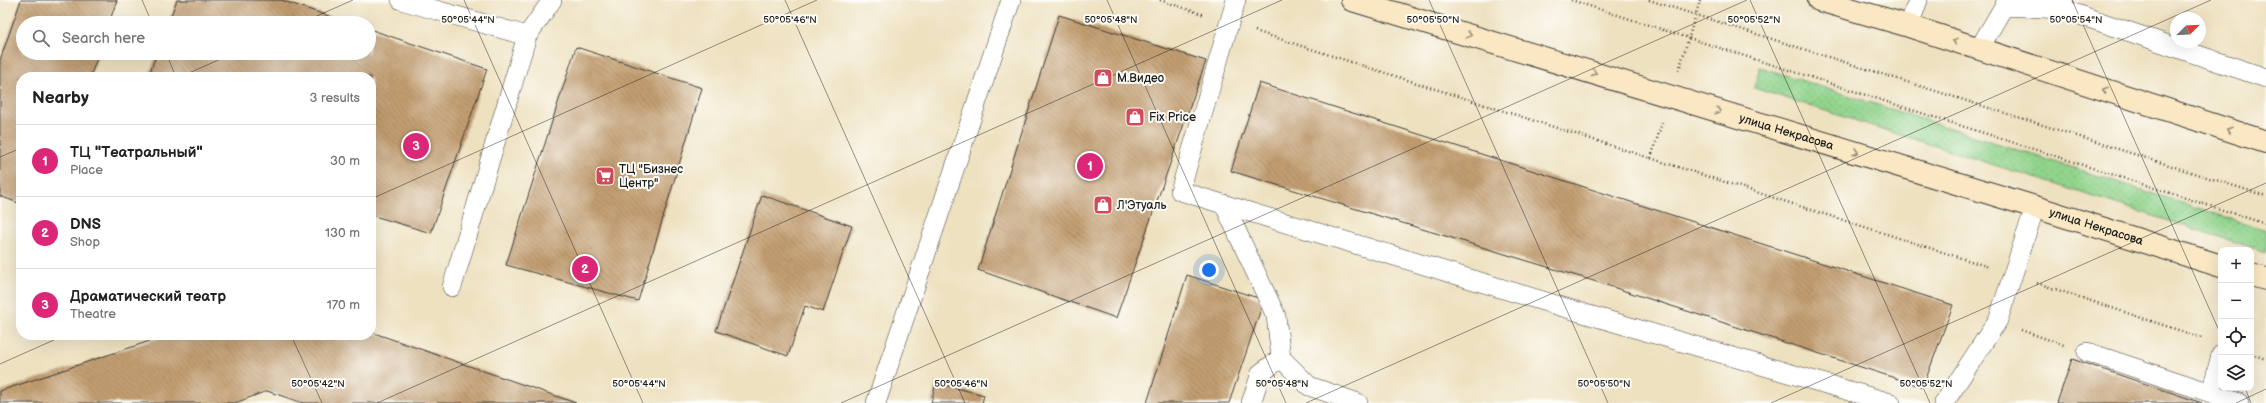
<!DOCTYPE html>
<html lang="en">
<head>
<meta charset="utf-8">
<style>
	body { margin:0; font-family:"Balsamiq Sans",sans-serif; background:#f2f2f2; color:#222 }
	.controls { position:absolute; right:12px; bottom:12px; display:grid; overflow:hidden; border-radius:8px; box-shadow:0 4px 16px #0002 }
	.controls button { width:36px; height:36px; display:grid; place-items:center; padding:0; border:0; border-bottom:1px solid #e0e0e0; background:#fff; color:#222; font:20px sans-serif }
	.compass { position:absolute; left:2170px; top:12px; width:36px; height:36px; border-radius:50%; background:#fff; box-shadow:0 4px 16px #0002; rotate:66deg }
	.you { position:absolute; left:1209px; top:270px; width:14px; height:14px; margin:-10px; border:3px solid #fff; border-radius:50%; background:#1a73e8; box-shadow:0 0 0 6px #1a73e833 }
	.badge { display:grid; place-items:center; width:26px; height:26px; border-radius:50%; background:#db2777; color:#fff; font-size:13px; font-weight:700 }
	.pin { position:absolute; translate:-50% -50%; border:2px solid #fff; box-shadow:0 1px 4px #0006 }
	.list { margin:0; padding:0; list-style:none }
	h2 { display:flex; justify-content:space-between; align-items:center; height:52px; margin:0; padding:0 16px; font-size:17px }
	h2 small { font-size:13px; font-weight:400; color:#767676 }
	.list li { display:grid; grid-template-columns:26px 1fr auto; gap:12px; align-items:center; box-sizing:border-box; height:72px; padding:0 16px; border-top:1px solid #e0e0e0 }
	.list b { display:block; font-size:15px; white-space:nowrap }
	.list p { margin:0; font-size:13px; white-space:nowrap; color:#767676 }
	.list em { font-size:13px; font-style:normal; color:#767676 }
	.icon { flex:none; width:22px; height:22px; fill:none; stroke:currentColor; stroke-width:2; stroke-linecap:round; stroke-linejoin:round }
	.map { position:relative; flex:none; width:2266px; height:403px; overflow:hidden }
	.search { position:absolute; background:#fff; box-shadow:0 4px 16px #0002; left:16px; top:16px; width:360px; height:44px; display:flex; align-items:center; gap:10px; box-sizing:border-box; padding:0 14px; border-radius:22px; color:#767676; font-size:15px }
	.panel { position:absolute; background:#fff; box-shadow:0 4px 16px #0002; left:16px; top:72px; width:360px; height:268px; border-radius:16px }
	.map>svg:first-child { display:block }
	.grass { fill:url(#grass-dots); stroke:#567854 }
	.building { fill:url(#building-back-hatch) }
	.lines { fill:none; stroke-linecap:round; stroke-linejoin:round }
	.lane-casing { stroke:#3c3a35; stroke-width:20 }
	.secondary-casing { stroke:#3c3a35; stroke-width:24 }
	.path { stroke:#3c3a35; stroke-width:2.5; stroke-dasharray:1 3; stroke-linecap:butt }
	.lane { stroke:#fff; stroke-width:19 }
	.secondary { stroke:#fae7c3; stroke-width:22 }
	.oneway { stroke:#968c78 }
	.ticks { fill:none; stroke:#1c1c1c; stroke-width:1; stroke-opacity:0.45 }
	.labels { text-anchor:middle; stroke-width:4; stroke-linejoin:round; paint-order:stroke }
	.poi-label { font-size:12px; fill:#1c1c1c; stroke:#fdfcf7; text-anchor:start }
	.street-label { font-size:12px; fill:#1c1c1c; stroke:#fdfcf7 }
	.ticks-label { font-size:10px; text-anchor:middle; fill:#1c1c1c; stroke:#fdfcf7; stroke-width:4; stroke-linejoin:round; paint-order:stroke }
</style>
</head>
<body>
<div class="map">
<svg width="2266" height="403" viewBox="0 0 2266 403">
	<defs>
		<pattern id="grass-dots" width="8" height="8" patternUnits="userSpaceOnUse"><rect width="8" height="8" fill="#91d48c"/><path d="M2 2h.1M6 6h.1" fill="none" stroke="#7cb578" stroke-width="1.8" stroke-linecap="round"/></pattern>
		<pattern id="building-back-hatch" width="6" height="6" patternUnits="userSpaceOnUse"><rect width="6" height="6" fill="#c29e71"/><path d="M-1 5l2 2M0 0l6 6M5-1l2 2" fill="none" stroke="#9d805c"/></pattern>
	</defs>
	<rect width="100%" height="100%" fill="#fdfcf7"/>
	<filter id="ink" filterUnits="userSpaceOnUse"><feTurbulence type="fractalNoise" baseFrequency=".025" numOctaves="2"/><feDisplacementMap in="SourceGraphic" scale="8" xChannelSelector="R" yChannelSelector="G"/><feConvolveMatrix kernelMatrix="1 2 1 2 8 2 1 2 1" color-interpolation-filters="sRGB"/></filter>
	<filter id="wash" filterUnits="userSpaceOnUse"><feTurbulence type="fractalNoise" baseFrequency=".012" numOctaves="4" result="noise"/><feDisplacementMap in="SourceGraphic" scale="16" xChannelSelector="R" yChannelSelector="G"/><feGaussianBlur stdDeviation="0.9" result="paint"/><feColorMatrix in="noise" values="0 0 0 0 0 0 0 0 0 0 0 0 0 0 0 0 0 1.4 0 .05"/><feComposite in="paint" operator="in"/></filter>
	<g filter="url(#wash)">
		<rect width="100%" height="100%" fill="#eee1c0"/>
		<path class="grass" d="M1760 67 2266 230V252L1754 88Z"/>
		<g id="blocks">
			<g class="building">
				<path d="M21 0H117L109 23H23V53H99L90 77H21V204L0 196V60Z"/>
				<path d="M177 0H281L349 23H168Z"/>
				<path d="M1059 15 1206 61 1116 318 978 270Z"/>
				<path d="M369 29 487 69 431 233 371 215V77H148L157 53H369Z"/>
				<path d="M576 47 702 88 638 301 506 265Z"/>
				<path d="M1259 83 1953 305 1923 387 1597 282 1231 171Z"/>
				<path d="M762 195 852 226 823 312 805 306 788 356 716 331Z"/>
				<path d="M1187 275 1264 300 1229 403H1147Z"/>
				<path d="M371 332 576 403H303L267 391 235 403H0V391L168 335H371Z"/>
				<path d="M2072 359 2202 403H2057Z"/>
				<path d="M936 383 984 395 982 403H931Z"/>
			</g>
		</g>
	</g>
	<g filter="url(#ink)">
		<use href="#blocks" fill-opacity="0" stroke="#3c3a35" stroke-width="1"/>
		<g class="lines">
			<g class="lane-casing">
				<g id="lane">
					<path d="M401 0 527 36"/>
					<path d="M1236 0 1180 191 1586 314 1891 403"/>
					<path d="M2062 9 2266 78"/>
					<path d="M1909 26 1918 0"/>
					<path d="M1979 49 2004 6 2062 9 2064 0"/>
					<path d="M1224 204 1276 316 1281 358 1261 373 1251 403"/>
					<path d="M452 287 527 36 552 0"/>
					<path d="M2087 352 2211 393 2221 355"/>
					<path d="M1281 358 1309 386 1358 403"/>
					<path d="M2211 393 2239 403"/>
					<path d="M876 403 1011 0"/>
					<path d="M1944 403 1998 320 2035 207"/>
				</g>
			</g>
			<g class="secondary-casing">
				<g id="secondary">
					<path id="s1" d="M1352 0 2035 207 2221 266"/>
					<path d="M1819 0 1909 26 2266 142"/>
					<path d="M2251 275 2266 279"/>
				</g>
			</g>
			<g class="path">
				<path d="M1160 0 1205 15"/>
				<path d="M1571 0 2266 224"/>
				<path d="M1649 0 2266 196"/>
				<path d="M1255 31 1989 267"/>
				<path d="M1679 70 1700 0"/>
				<path d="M1651 158 1662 123"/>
				<path d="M2037 283 2202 338"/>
				<path d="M2021 330 2064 345"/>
				<path d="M2251 354 2266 359"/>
			</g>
			<use href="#lane" class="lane"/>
			<use href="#secondary" class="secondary"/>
		</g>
		<defs><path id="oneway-chevron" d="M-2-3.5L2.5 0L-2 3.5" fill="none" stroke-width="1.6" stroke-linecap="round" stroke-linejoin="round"/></defs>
		<g class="oneway">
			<use href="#oneway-chevron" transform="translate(1469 35) rotate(17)"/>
			<use href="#oneway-chevron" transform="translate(1955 41) rotate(-162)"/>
			<use href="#oneway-chevron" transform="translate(1594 73) rotate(17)"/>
			<use href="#oneway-chevron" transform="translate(2105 90) rotate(-162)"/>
			<use href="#oneway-chevron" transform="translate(1718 111) rotate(17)"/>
			<use href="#oneway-chevron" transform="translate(2229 130) rotate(-162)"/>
			<use href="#oneway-chevron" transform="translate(1856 152) rotate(17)"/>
		</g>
	</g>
	<path class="ticks" d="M142 0 152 23M464 0 643 403M785 0 965 403M1107 0 1286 403M1429 0 1608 403M1750 0 1930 403M2072 0 2221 335M301 23 353 0M166 53 176 77M180 77 234 53M0 157 21 148M371 199 817 0M291 335 322 403M0 364 65 335M2245 388 2251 403M377 403 1282 0M841 403 1747 0M1306 403 2211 0M1771 403 2266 183M2236 403 2266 389"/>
	<defs>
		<g id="shop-square" transform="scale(1)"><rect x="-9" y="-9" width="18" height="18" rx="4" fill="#d1495b" stroke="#fdfcf7"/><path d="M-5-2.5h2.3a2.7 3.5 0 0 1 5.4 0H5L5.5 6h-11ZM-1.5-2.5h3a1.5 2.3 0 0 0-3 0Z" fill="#fff"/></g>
		<g id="supermarket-square" transform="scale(1)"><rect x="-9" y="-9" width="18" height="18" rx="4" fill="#d1495b" stroke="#fdfcf7"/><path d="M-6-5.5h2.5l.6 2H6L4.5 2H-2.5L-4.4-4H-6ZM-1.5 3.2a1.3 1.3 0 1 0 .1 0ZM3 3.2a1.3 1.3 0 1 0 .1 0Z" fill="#fff"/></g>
	</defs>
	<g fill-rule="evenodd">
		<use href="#shop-square" x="1103" y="78"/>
		<use href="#shop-square" x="1135" y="117"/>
		<use href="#supermarket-square" x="605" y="176"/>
		<use href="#shop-square" x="1103" y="205"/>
	</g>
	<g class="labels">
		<g class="poi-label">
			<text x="1117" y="82">М.Видео</text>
			<text x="1149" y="121">Fix Price</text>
			<text x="619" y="173">ТЦ "Бизнес<tspan x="619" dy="14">Центр"</tspan></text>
			<text x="1117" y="209">Л'Этуаль</text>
		</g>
		<g class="street-label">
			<text dy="4" stroke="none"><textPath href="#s1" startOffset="454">улица Некрасова</textPath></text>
			<text dy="4" stroke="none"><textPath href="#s1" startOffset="778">улица Некрасова</textPath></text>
		</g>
	</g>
	<g class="ticks-label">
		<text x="468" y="23">50°05'44"N</text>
		<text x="790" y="23">50°05'46"N</text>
		<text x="1111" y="23">50°05'48"N</text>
		<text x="1433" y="23">50°05'50"N</text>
		<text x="1754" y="23">50°05'52"N</text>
		<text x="2076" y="23">50°05'54"N</text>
		<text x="318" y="387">50°05'42"N</text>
		<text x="639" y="387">50°05'44"N</text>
		<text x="961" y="387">50°05'46"N</text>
		<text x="1282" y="387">50°05'48"N</text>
		<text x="1604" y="387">50°05'50"N</text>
		<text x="1926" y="387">50°05'52"N</text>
	</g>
</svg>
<div class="controls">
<button>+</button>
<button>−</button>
<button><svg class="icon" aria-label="locate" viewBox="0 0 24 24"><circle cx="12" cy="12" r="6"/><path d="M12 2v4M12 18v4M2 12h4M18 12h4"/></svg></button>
<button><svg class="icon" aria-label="layers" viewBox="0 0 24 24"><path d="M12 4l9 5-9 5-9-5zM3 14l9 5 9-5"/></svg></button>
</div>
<svg class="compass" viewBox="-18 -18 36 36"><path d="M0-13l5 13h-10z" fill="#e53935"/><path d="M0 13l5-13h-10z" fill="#767676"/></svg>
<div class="you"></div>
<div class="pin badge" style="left:1090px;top:166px">1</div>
<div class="pin badge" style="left:585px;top:269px">2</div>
<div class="pin badge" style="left:416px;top:146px">3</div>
<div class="search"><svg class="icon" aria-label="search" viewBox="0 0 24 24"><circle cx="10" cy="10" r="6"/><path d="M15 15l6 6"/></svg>Search here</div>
<section class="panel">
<h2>Nearby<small>3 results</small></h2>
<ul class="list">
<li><span class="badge">1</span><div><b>ТЦ &quot;Театральный&quot;</b><p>Place</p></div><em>30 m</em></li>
<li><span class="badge">2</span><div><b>DNS</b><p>Shop</p></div><em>130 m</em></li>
<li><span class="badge">3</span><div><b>Драматический театр</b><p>Theatre</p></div><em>170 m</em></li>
</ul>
</section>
</div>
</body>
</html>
